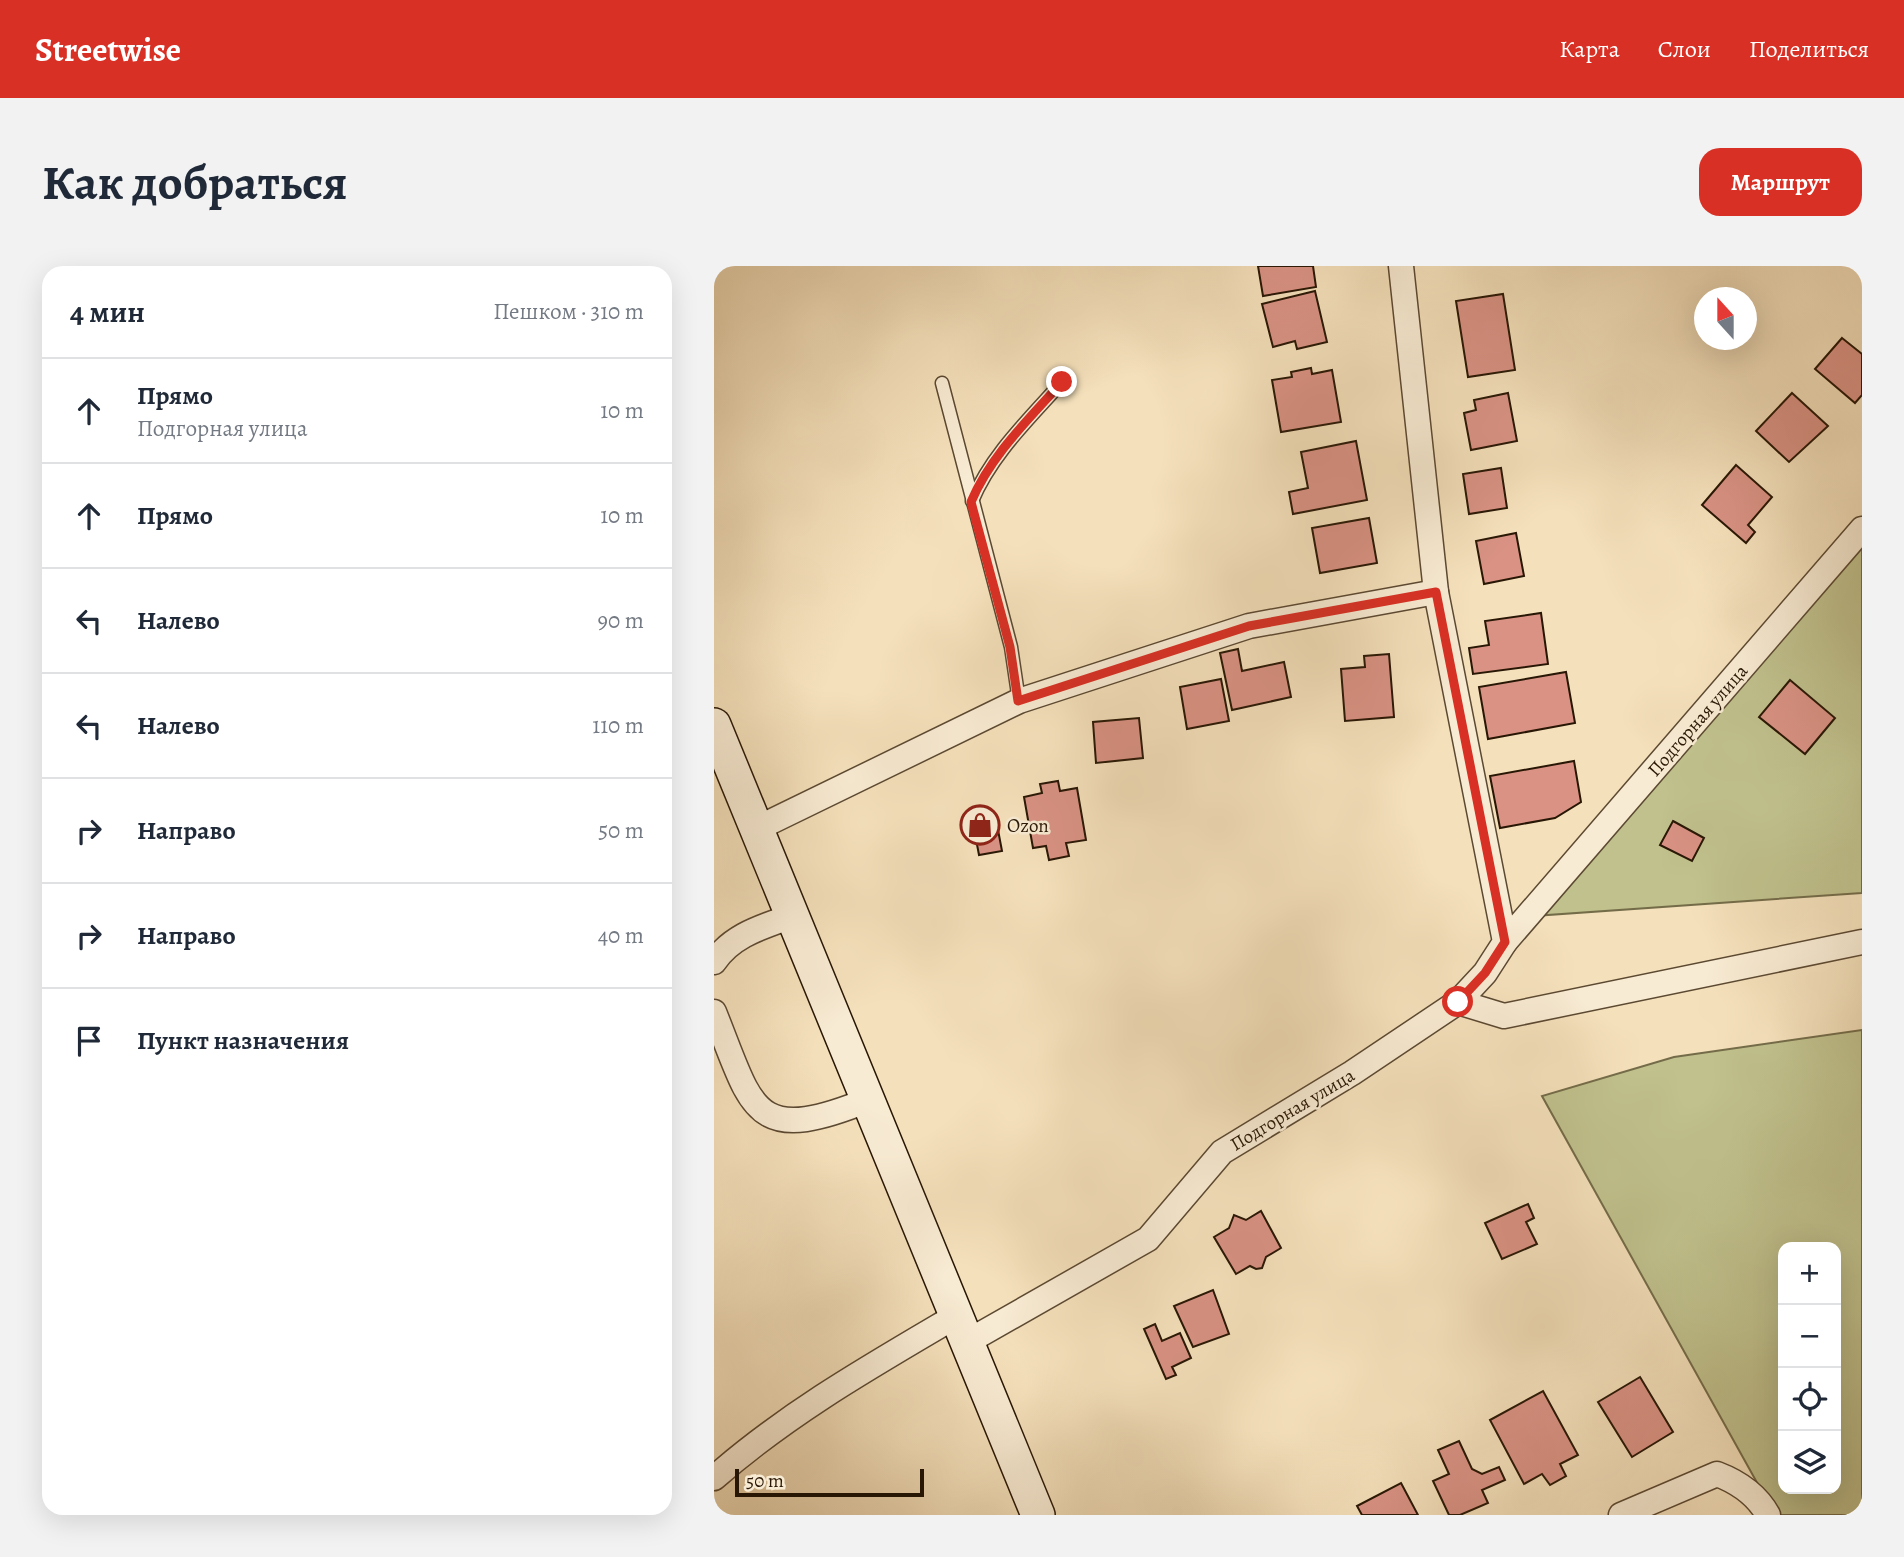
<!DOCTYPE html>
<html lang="ru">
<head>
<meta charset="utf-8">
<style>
	body { margin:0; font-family:Alegreya,serif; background:#f2f2f3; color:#1f2937 }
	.controls { position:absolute; right:21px; bottom:21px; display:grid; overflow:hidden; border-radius:14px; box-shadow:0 7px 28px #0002 }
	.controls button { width:63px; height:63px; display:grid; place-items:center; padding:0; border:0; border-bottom:2px solid #e0e1e3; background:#fff; color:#1f2937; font:35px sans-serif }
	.compass { position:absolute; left:980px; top:21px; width:63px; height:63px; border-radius:50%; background:#fff; box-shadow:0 7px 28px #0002; rotate:339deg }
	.scale { position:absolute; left:21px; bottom:18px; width:189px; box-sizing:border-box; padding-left:7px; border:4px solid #291705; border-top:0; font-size:19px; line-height:24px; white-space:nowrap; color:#291705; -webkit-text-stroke:5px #f8ebd3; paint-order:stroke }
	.stop { position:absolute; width:21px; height:21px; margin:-16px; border:5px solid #d93025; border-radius:50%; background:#fff }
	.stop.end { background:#d93025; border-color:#fff; box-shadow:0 2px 7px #0008 }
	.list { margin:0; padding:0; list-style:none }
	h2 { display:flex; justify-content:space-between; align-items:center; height:91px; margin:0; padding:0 28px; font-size:30px }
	h2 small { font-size:23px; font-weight:400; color:#747a83 }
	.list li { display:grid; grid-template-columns:46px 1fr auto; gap:21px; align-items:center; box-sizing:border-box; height:105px; padding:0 28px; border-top:2px solid #e0e1e3 }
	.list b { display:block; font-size:26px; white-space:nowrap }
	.list p { margin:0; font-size:23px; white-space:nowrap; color:#747a83 }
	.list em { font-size:23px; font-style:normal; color:#747a83 }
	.icon { flex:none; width:38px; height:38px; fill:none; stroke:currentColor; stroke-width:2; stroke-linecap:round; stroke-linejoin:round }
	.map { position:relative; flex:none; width:1148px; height:1249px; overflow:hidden; border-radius:21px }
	header { display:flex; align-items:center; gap:42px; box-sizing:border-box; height:98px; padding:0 35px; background:#d93025; color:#fff }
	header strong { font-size:33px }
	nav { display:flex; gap:38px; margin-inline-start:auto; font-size:24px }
	.intro { display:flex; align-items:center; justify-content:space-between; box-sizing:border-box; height:168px; padding:0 42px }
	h1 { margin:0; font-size:49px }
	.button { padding:18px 32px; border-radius:21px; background:#d93025; color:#fff; font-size:24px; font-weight:700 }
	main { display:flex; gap:42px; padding:0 42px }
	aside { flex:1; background:#fff; border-radius:21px; box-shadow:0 7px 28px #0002 }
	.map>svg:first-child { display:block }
	.green { fill:#c0c18d; stroke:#746c49; stroke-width:2; fill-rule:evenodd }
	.building { fill:#d99284; stroke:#291705; stroke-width:2 }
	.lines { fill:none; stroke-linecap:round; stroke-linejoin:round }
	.lane-casing { stroke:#5c4932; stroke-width:15 }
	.street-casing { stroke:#5c4932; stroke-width:27 }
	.secondary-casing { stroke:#291705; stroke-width:36 }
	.lane { stroke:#f8ebd3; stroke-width:12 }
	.street { stroke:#f8ebd3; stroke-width:24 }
	.secondary { stroke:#f8ebd3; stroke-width:33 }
	.route { stroke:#d93025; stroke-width:9 }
	.labels { text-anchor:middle; stroke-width:5; stroke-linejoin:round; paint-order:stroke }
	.street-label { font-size:19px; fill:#291705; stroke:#f8ebd3 }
	.poi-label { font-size:19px; fill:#291705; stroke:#f8ebd3; text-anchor:start }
</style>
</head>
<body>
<header>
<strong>Streetwise</strong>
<nav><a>Карта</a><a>Слои</a><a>Поделиться</a></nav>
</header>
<div class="intro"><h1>Как добраться</h1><a class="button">Маршрут</a></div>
<main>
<aside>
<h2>4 мин<small>Пешком · 310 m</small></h2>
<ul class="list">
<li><svg class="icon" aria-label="ahead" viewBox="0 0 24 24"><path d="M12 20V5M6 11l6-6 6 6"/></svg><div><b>Прямо</b><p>Подгорная улица</p></div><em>10 m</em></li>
<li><svg class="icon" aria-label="ahead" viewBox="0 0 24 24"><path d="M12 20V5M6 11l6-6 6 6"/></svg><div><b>Прямо</b></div><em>10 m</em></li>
<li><svg class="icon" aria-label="left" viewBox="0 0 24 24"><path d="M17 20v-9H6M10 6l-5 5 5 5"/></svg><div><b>Налево</b></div><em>90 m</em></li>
<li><svg class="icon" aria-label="left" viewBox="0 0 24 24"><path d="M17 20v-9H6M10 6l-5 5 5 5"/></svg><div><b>Налево</b></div><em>110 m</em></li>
<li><svg class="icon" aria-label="right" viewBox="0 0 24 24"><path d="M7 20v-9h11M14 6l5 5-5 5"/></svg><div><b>Направо</b></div><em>50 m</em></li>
<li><svg class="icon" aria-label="right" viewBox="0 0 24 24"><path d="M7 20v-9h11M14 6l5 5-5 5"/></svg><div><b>Направо</b></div><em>40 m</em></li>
<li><svg class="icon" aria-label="arrive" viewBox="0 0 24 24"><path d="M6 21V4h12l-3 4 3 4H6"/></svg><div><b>Пункт назначения</b></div></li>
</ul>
</aside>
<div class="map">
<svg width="1148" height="1249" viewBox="0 0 1148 1249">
	<rect width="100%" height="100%" fill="#f4e0bb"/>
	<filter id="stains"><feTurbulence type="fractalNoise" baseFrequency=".00286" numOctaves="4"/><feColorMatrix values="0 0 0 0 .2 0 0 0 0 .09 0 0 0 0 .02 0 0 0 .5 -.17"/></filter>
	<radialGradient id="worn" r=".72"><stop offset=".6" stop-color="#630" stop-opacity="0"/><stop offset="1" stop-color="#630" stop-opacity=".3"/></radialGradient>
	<g class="green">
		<path d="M1148 263V627L819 650Z"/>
		<path d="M1148 764V1249H1061L828 830 960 791ZM1069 981H1122V1223H1069Z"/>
	</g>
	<g class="building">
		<path d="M544 0H599L602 21 549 30Z"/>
		<path d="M601 25 613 76 583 83 581 75 559 81 548 38Z"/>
		<path d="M789 28 801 104 754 111 742 35Z"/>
		<path d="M1128 72 1148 88V129L1141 137 1101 103Z"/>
		<path d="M597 102 598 108 618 104 627 156 567 166 558 114 578 111 577 106Z"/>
		<path d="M794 127 803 175 757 184 750 147 762 144 760 134Z"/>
		<path d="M1078 127 1114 160 1075 196 1042 165Z"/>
		<path d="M642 175 653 234 579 248 575 226 594 222 587 186Z"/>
		<path d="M1022 199 1058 231 1034 259 1041 266 1032 277 988 239Z"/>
		<path d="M787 202 793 242 755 248 749 208Z"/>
		<path d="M655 252 663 297 606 307 598 262Z"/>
		<path d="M802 267 810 310 770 318 762 275Z"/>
		<path d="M827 347 834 398 759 408 755 382 775 379 771 355Z"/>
		<path d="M524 383 528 405 570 396 577 431 518 444 506 387Z"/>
		<path d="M675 388 680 451 631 455 627 403 651 401 650 390Z"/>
		<path d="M852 406 861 457 774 473 765 421Z"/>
		<path d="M507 413 515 455 473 463 466 421Z"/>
		<path d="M1076 414 1121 452 1091 488 1045 451Z"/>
		<path d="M425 452 429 492 382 497 379 456Z"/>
		<path d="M860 495 867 536 841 552 786 562 776 510Z"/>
		<path d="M344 515 346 525 363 522 372 574 352 577 355 590 335 594 332 580 319 582 310 531 328 527 326 518Z"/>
		<path d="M281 548 288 585 265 589 258 552Z"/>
		<path d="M959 555 990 572 978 595 946 579Z"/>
		<path d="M814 938 820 952 812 956 823 978 788 993 771 957Z"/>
		<path d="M547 945 567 982 552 991 548 1002 542 1003 536 1000 522 1008 500 971 515 962 520 949 532 954Z"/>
		<path d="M499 1024 515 1068 479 1081 460 1040Z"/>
		<path d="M441 1058 448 1075 466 1067 477 1092 458 1101 462 1109 452 1113 430 1063Z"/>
		<path d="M926 1111 959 1166 918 1191 884 1136Z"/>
		<path d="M829 1125 864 1189 846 1198 852 1210 836 1219 828 1208 810 1218 776 1154Z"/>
		<path d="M745 1175 758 1203 768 1208 785 1201 791 1214 768 1224 774 1237 746 1249H735L719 1215 735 1208 724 1184Z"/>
		<path d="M687 1217 704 1249H648L643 1240Z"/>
	</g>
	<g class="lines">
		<g class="lane-casing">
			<g id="lane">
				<path d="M228 117 297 381 305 435"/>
				<path d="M258 235C277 189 315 153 348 116"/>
			</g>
		</g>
		<g class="street-casing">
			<g id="street">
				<path d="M42 563 305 435 535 360 722 326"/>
				<path d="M791 676 1148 263"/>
				<path d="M0 696C18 669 48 661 78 650"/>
				<path d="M744 736 790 750 1148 676"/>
				<path d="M0 746C39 843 38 881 154 834"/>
				<path d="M253 1076 434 973 508 886 638 807 744 736 771 707 791 676 722 326 687 0"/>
				<path d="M0 1212C74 1147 157 1100 242 1050"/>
				<path d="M907 1249 1003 1208C1024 1216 1043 1229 1054 1249"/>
			</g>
		</g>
		<g class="secondary-casing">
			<path id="secondary" d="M0 459 324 1249"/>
		</g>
		<use href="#lane" class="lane"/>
		<use href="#street" class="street"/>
		<use href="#secondary" class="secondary"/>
	</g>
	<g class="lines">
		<path class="route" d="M348 116C315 153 277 189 257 236L296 381 304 435 535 360 722 326 791 676 771 707 744 736"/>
	</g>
	<defs>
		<g id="shop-ring" transform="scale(2.0125)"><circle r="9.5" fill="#f8ebd3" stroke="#8f2418" stroke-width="1.5"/><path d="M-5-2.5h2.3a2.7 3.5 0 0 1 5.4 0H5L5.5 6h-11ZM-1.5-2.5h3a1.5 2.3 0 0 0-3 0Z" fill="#8f2418"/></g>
	</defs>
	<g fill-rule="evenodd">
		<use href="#shop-ring" x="266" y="559"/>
	</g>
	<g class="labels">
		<g class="street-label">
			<text transform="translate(983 454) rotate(-49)" y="7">Подгорная улица</text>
			<text transform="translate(578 843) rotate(-31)" y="7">Подгорная улица</text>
		</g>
		<g class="poi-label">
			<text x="293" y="566">Ozon</text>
		</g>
	</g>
	<rect width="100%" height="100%" filter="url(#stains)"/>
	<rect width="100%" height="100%" fill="url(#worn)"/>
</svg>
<div class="controls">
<button>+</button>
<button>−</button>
<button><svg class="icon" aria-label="locate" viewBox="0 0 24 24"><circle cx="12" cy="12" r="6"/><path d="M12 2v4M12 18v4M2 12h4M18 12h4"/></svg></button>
<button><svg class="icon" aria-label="layers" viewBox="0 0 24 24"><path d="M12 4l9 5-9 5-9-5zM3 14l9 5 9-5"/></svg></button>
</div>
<svg class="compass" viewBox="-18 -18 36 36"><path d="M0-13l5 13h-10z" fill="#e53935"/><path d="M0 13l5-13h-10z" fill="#747a83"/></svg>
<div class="scale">50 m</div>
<div class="stop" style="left:744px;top:736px"></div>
<div class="stop end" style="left:348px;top:116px"></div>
</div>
</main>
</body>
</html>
